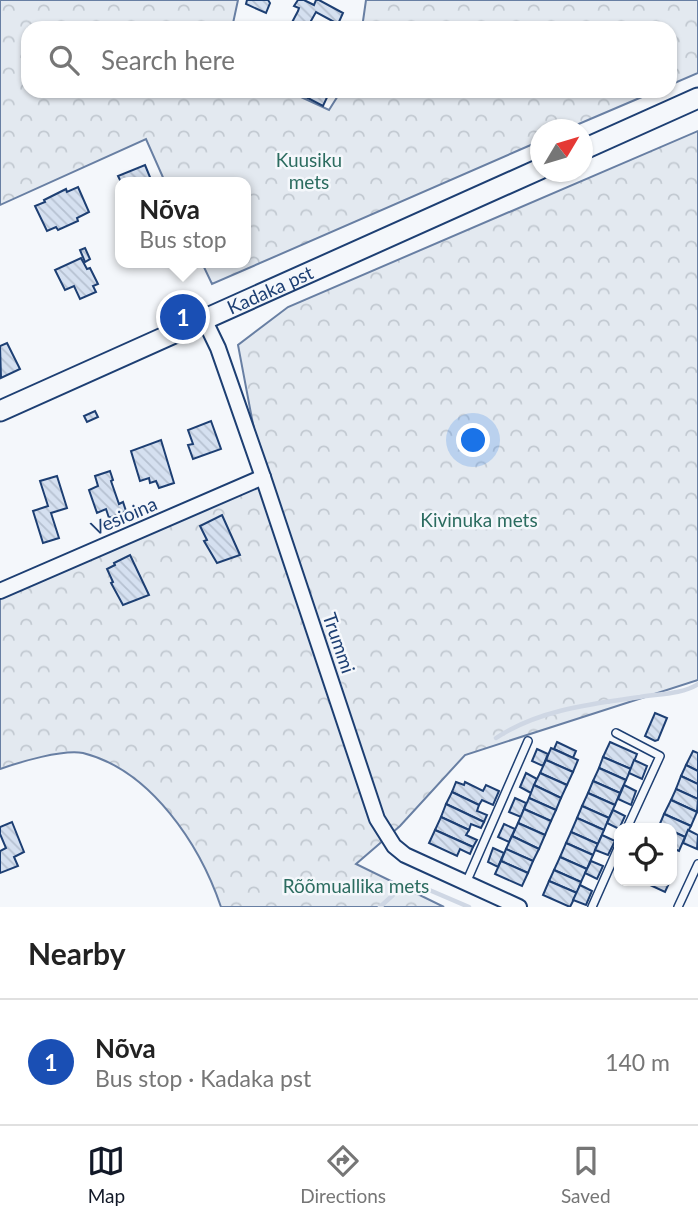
<!DOCTYPE html>
<html lang="en">
<head>
<meta charset="utf-8">
<style>
	body { margin:0; font-family:Lato,sans-serif; background:#f6f6f6; color:#222 }
	.controls { position:absolute; right:21px; bottom:21px; display:grid; overflow:hidden; border-radius:14px; box-shadow:0 2px 5px #0004 }
	.controls button { width:63px; height:63px; display:grid; place-items:center; padding:0; border:0; border-bottom:2px solid #e0e0e0; background:#fff; color:#222; font:35px sans-serif }
	.compass { position:absolute; left:530px; top:119px; width:63px; height:63px; border-radius:50%; background:#fff; box-shadow:0 2px 5px #0004; rotate:52deg }
	.you { position:absolute; left:474px; top:441px; width:24px; height:24px; margin:-18px; border:5px solid #fff; border-radius:50%; background:#1a73e8; box-shadow:0 0 0 10px #1a73e833 }
	.badge { display:grid; place-items:center; width:46px; height:46px; border-radius:50%; background:#111827; color:#fff; font-size:23px; font-weight:700 }
	.pin { position:absolute; translate:-50% -50%; border:4px solid #fff; box-shadow:0 2px 7px #0006 }
	.popup { position:absolute; left:115px; top:177px; width:136px; height:91px; box-sizing:border-box; display:grid; place-content:center; border-radius:14px; background:#fff; filter:drop-shadow(0 2px 5px #0005); font-size:23px; white-space:nowrap; color:#767676 }
	.popup b { font-size:26px; color:#222 }
	.popup::after { content:''; position:absolute; left:50%; top:100%; margin-left:-14px; border:14px solid transparent; border-top-color:#fff }
	.list { margin:0; padding:0; list-style:none }
	h2 { display:flex; justify-content:space-between; align-items:center; height:91px; margin:0; padding:0 28px; font-size:30px }
	h2 small { font-size:23px; font-weight:400; color:#767676 }
	.list li { display:grid; grid-template-columns:46px 1fr auto; gap:21px; align-items:center; box-sizing:border-box; height:126px; padding:0 28px; border-top:2px solid #e0e0e0 }
	.list b { display:block; font-size:26px; white-space:nowrap }
	.list p { margin:0; font-size:23px; white-space:nowrap; color:#767676 }
	.list em { font-size:23px; font-style:normal; color:#767676 }
	.icon { flex:none; width:38px; height:38px; fill:none; stroke:currentColor; stroke-width:2; stroke-linecap:round; stroke-linejoin:round }
	.map { position:relative; flex:none; width:698px; height:907px; overflow:hidden }
	.search { position:absolute; background:#fff; box-shadow:0 2px 5px #0004; left:21px; right:21px; top:21px; height:77px; display:flex; align-items:center; gap:18px; box-sizing:border-box; padding:0 24px; border-radius:21px; color:#767676; font-size:26px }
	.sheet { height:217px; background:#fff }
	nav { display:flex; justify-content:space-around; align-items:center; box-sizing:border-box; height:98px; border-top:2px solid #e0e0e0; background:#fff; font-size:19px; color:#767676 }
	nav a { display:grid; justify-items:center; gap:4px }
	nav .on { color:#111827 }
	.map>svg:first-child { display:block }
	.forest { fill:url(#forest-crowns); stroke:#687fa3; stroke-width:2 }
	.lines { fill:none; stroke-linecap:round; stroke-linejoin:round }
	.stream { stroke:#cfd7e4; stroke-width:4.5 }
	.building { fill:url(#building-back-hatch); stroke:#1d3f73; stroke-width:2 }
	.service-casing { stroke:#1d3f73; stroke-width:10 }
	.minor-casing { stroke:#1d3f73; stroke-width:18 }
	.secondary-casing { stroke:#1d3f73; stroke-width:23 }
	.service { stroke:#f4f7fb; stroke-width:7 }
	.minor { stroke:#f4f7fb; stroke-width:14 }
	.secondary { stroke:#f4f7fb; stroke-width:19 }
	.labels { text-anchor:middle; stroke-width:5; stroke-linejoin:round; paint-order:stroke }
	.park-label { font-size:19px; fill:#2c6c60; stroke:#f4f7fb }
	.street-label { font-size:19px; fill:#1d3f73; stroke:#f4f7fb }
</style>
</head>
<body>
<div class="map">
<svg width="698" height="907" viewBox="0 0 698 907">
	<defs>
		<pattern id="forest-crowns" width="20" height="18" patternUnits="userSpaceOnUse" patternTransform="scale(1.75)"><rect width="20" height="18" fill="#e3e9f0"/><path d="M2 6a3 3 0 1 1 6 0M12 15a3 3 0 1 1 6 0" fill="none" stroke="#c2c9d1"/></pattern>
		<pattern id="building-back-hatch" width="6" height="6" patternUnits="userSpaceOnUse" patternTransform="scale(1.75)"><rect width="6" height="6" fill="#d5e0f0"/><path d="M-1 5l2 2M0 0l6 6M5-1l2 2" fill="none" stroke="#b6c1d1"/></pattern>
	</defs>
	<rect width="100%" height="100%" fill="#f4f7fb"/>
	<g class="forest">
		<path d="M0 0H238L232 28H28V91H288L329 110 341 91H656L567 129 540 130V141L212 284 202 263H246V182H165L146 139 0 205Z"/>
		<path d="M366 0H698V73L670 85V28H362Z"/>
		<path d="M698 131V680L465 755 400 826 356 864 444 907H221C200 845 151 770 83 753 63 749 20 762 0 769V591L263 477 238 345 288 307Z"/>
	</g>
	<g class="lines">
		<g class="stream">
			<path d="M496 738C538 710 591 704 640 697 658 694 683 694 698 684"/>
			<path d="M408 884 413 883 469 907"/>
			<path d="M380 907 393 895"/>
		</g>
	</g>
	<g class="building">
		<path d="M247 0H268L270 3 266 13 246 4Z"/>
		<path d="M298 0H304L314 5 316 0H319L343 13 338 24 316 12 307 28H289L298 11 299 8 294 6Z"/>
		<path d="M301 91H330L323 106 300 94Z"/>
		<path d="M145 165 152 182H121L118 176Z"/>
		<path d="M78 187 89 212 77 218 78 221 58 230 56 227 47 231 35 206 45 202 44 200 66 189 67 192Z"/>
		<path d="M85 248 90 259 85 262 80 250Z"/>
		<path d="M81 258 87 269 90 268 98 284 93 286 96 292 80 299 74 286 65 290 55 270Z"/>
		<path d="M7 343 20 369 1 378 0 346Z"/>
		<path d="M95 411 98 417 87 422 84 416Z"/>
		<path d="M211 421 221 449 193 459 188 445 193 444 188 430Z"/>
		<path d="M161 440 174 483 159 488 156 481 150 483 149 478 140 481 131 451Z"/>
		<path d="M110 471 113 480 111 481 119 504 123 502 126 511 109 518 106 509 97 513 89 490 98 486 95 476Z"/>
		<path d="M57 476 67 508 51 513 59 538 43 543 33 511 48 506 40 481Z"/>
		<path d="M222 515 240 555 217 563 204 541 207 540 200 526Z"/>
		<path d="M130 555 149 595 123 605 111 583 113 582 107 569 115 565 114 563Z"/>
		<path d="M655 713 667 718 658 740 655 741 645 736Z"/>
		<path d="M557 742 576 751 573 758 554 749Z"/>
		<path d="M610 742 637 754 631 769 603 757Z"/>
		<path d="M551 748 578 760 573 772 546 760Z"/>
		<path d="M537 749 548 754 543 766 532 761Z"/>
		<path d="M693 751 698 753V771L686 765Z"/>
		<path d="M603 757 631 769 626 780 599 768Z"/>
		<path d="M546 760 573 772 567 785 540 773Z"/>
		<path d="M634 760 647 766 642 779 629 773Z"/>
		<path d="M686 765 698 771V784L681 776Z"/>
		<path d="M599 768 626 780 620 793 593 781Z"/>
		<path d="M526 773 537 779 531 793 520 787Z"/>
		<path d="M540 773 567 785 561 798 534 785Z"/>
		<path d="M681 776 698 784V799L676 789Z"/>
		<path d="M593 781 620 793 615 805 588 793Z"/>
		<path d="M456 782 464 785 465 782 483 791 486 785 499 791 493 805 482 800 479 805 452 792Z"/>
		<path d="M534 785 561 798 556 810 529 798Z"/>
		<path d="M624 785 636 791 631 805 618 799Z"/>
		<path d="M676 789 698 799 697 812 671 800Z"/>
		<path d="M452 792 479 805 477 811 487 815 484 822 446 804Z"/>
		<path d="M588 793 615 805 609 818 582 806Z"/>
		<path d="M515 798 526 803 521 817 509 812Z"/>
		<path d="M529 798 556 810 551 821 524 809Z"/>
		<path d="M671 800 697 812 691 826 664 814Z"/>
		<path d="M446 804 484 822 481 828 471 824 469 830 441 817Z"/>
		<path d="M582 806 609 818 604 830 577 818Z"/>
		<path d="M524 809 551 821 545 835 518 823Z"/>
		<path d="M613 810 625 816 619 829 607 823Z"/>
		<path d="M664 814 691 826 685 837 672 831V828L659 826Z"/>
		<path d="M441 817 469 830 466 835 477 840 473 847 435 830Z"/>
		<path d="M577 818 604 830 598 844 571 832Z"/>
		<path d="M12 822 24 852 14 857 18 866 0 873V851L6 848 0 834V827Z"/>
		<path d="M518 823 545 835 539 849 512 836Z"/>
		<path d="M504 824 515 829 509 842 498 837Z"/>
		<path d="M435 830 473 847 470 854 460 849 457 856 429 843Z"/>
		<path d="M688 830 698 835 697 849 683 843Z"/>
		<path d="M672 831 685 837 679 851 672 848Z"/>
		<path d="M571 832 598 844 593 855 566 843Z"/>
		<path d="M602 835 615 841 608 855 595 850Z"/>
		<path d="M512 836 539 849 533 861 506 849Z"/>
		<path d="M566 843 593 855 587 869 560 857Z"/>
		<path d="M493 848 504 853 498 867 488 862Z"/>
		<path d="M506 849 533 861 528 873 501 861Z"/>
		<path d="M560 857 587 869 581 882 554 870Z"/>
		<path d="M501 861 528 873 522 886 495 874Z"/>
		<path d="M591 861 603 866 597 879 585 873Z"/>
		<path d="M554 870 581 882 577 893 549 881Z"/>
		<path d="M549 881 577 893 570 907 543 895Z"/>
		<path d="M652 881H670L665 892 650 885Z"/>
		<path d="M580 885 592 891 586 905 573 900Z"/>
	</g>
	<g class="lines">
		<g class="service-casing">
			<g id="service">
				<path d="M616 733 660 756 627 828"/>
				<path d="M466 883 528 741"/>
				<path d="M592 907 619 846"/>
				<path d="M678 907 698 864"/>
			</g>
		</g>
		<g class="minor-casing">
			<g id="minor">
				<path d="M204 319 218 348 263 477 377 819 394 846 405 855 519 907"/>
				<path d="M0 591 263 477"/>
			</g>
		</g>
		<g class="secondary-casing">
			<g id="secondary">
				<path d="M582 150 698 98"/>
				<path id="s1" d="M0 411 540 169"/>
			</g>
		</g>
		<use href="#service" class="service"/>
		<use href="#minor" class="minor"/>
		<use href="#secondary" class="secondary"/>
	</g>
	<g class="labels">
		<g class="park-label">
			<text x="309" y="167">Kuusiku<tspan x="309" dy="22">mets</tspan></text>
			<text x="479" y="527">Kivinuka mets</text>
			<text x="356" y="893">Rõõmuallika mets</text>
		</g>
		<g class="street-label">
			<text dy="7" stroke="none"><textPath href="#s1" startOffset="296">Kadaka pst</textPath></text>
			<text transform="translate(124 516) rotate(-23)" y="7">Vesioina</text>
			<text transform="translate(339 643) rotate(71)" y="7">Trummi</text>
		</g>
	</g>
</svg>
<div class="controls">
<button><svg class="icon" aria-label="locate" viewBox="0 0 24 24"><circle cx="12" cy="12" r="6"/><path d="M12 2v4M12 18v4M2 12h4M18 12h4"/></svg></button>
</div>
<svg class="compass" viewBox="-18 -18 36 36"><path d="M0-13l5 13h-10z" fill="#e53935"/><path d="M0 13l5-13h-10z" fill="#767676"/></svg>
<div class="you"></div>
<div class="pin badge" style="left:183px;top:317px;background:#1a4fb4">1</div>
<div class="popup"><b>Nõva</b>Bus stop</div>
<div class="search"><svg class="icon" aria-label="search" viewBox="0 0 24 24"><circle cx="10" cy="10" r="6"/><path d="M15 15l6 6"/></svg>Search here</div>
</div>
<section class="sheet">
<h2>Nearby<small></small></h2>
<ul class="list">
<li><span class="badge" style="background:#1a4fb4">1</span><div><b>Nõva</b><p>Bus stop · Kadaka pst</p></div><em>140 m</em></li>
</ul>
</section>
<nav>
<a class="on"><svg class="icon" aria-label="map" viewBox="0 0 24 24"><path d="M3 6l6-2 6 2 6-2v14l-6 2-6-2-6 2zM9 4v14M15 6v14"/></svg>Map</a>
<a><svg class="icon" aria-label="directions" viewBox="0 0 24 24"><path d="M12 3l9 9-9 9-9-9zM9 14v-3h6M13 9l2 2-2 2"/></svg>Directions</a>
<a><svg class="icon" aria-label="saved" viewBox="0 0 24 24"><path d="M7 4h10v16l-5-4-5 4z"/></svg>Saved</a>
</nav>
</body>
</html>
